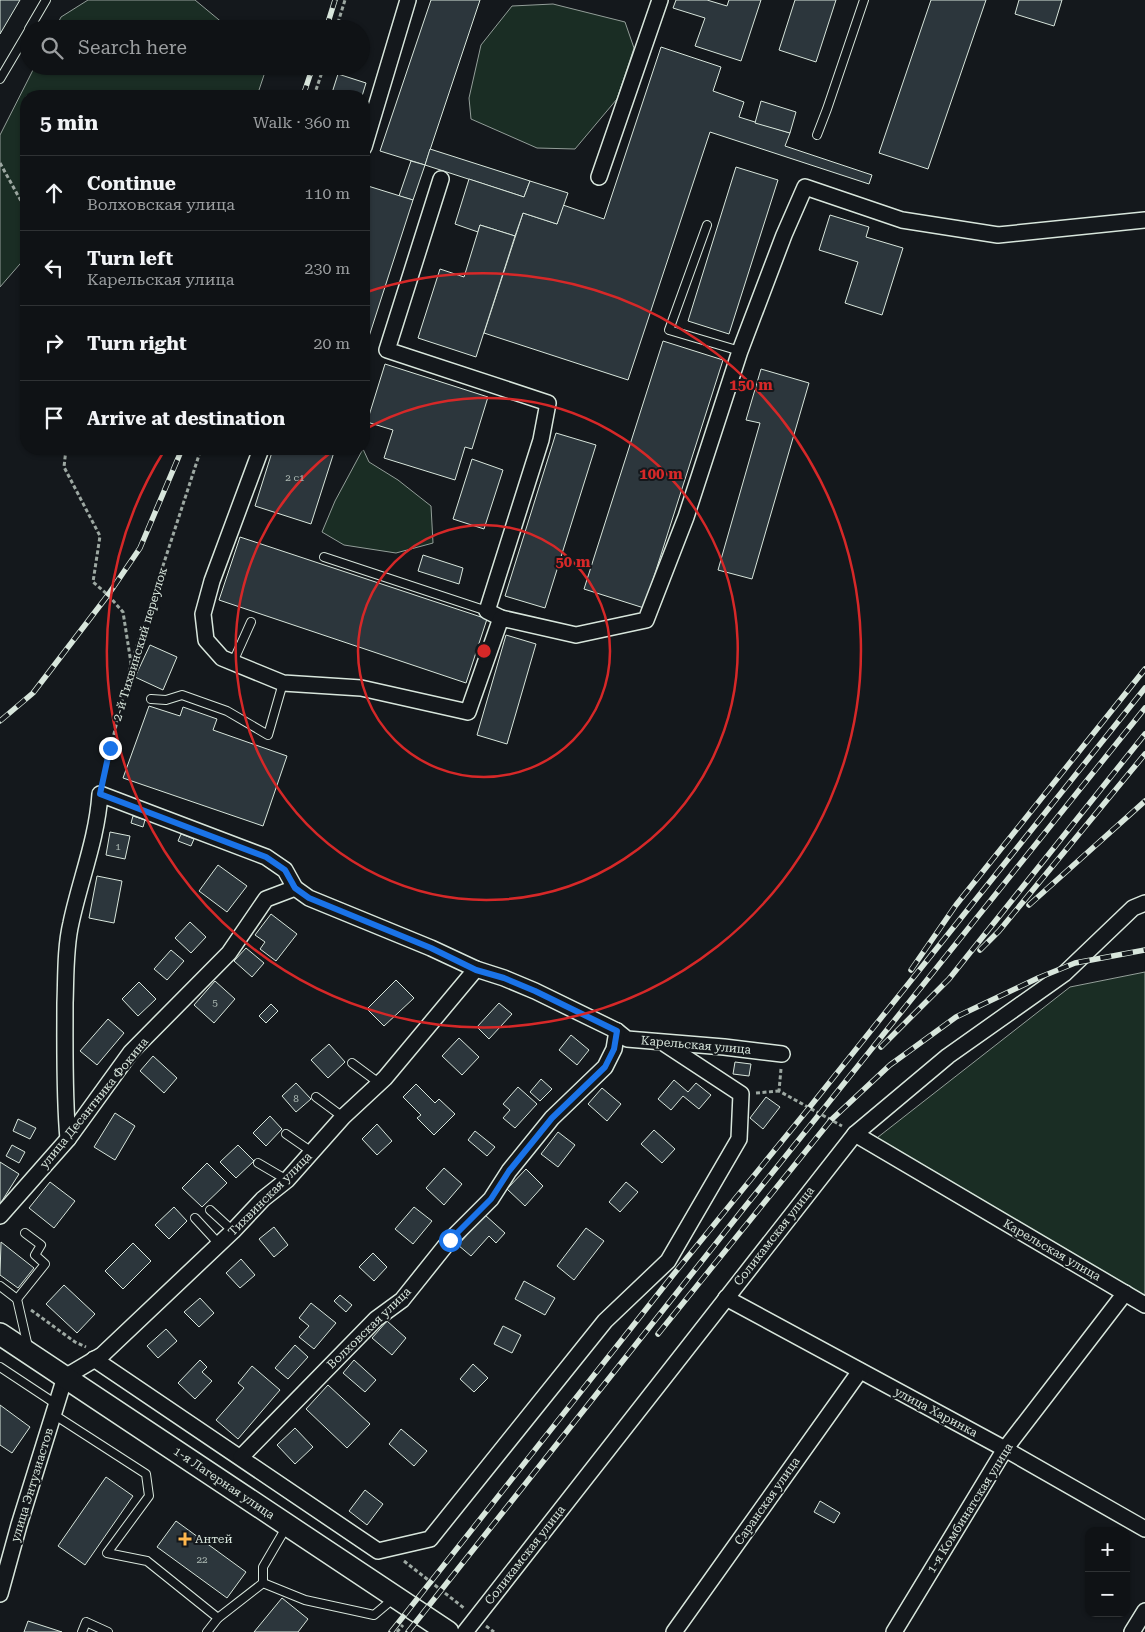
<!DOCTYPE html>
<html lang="en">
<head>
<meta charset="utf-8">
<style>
	body { margin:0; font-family:"Roboto Serif",serif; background:#181b1e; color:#f1f3f6 }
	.controls { position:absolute; right:15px; bottom:15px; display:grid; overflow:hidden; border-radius:10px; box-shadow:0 1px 4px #0004 }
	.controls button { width:45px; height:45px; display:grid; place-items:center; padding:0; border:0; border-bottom:1px solid #2f3234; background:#0f1215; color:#f1f3f6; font:25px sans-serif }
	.stop { position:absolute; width:15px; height:15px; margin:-11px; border:4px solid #1a73e8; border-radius:50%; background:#fff }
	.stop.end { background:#1a73e8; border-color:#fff; box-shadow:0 1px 5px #0008 }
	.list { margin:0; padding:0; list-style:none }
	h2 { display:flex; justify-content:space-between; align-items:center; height:65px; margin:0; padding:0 20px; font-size:21px }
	h2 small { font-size:16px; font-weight:400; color:#9b9ea0 }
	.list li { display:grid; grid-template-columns:32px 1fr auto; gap:15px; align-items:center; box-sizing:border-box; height:75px; padding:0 20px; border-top:1px solid #2f3234 }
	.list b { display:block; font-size:19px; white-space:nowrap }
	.list p { margin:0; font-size:16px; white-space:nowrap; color:#9b9ea0 }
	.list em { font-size:16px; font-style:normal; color:#9b9ea0 }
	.icon { flex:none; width:28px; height:28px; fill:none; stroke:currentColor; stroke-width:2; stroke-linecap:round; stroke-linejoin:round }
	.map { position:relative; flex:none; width:1145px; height:1632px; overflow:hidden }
	.search { position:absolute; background:#0f1215; box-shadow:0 1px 4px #0004; left:20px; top:20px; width:350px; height:55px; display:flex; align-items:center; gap:12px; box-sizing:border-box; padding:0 18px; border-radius:28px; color:#9b9ea0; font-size:19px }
	.panel { position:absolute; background:#0f1215; box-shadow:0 1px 4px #0004; left:20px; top:90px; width:350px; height:365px; border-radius:20px }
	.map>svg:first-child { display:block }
	.green { fill:#1a2d24; stroke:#939e99 }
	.building { fill:#2c363c; stroke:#d8e6dc }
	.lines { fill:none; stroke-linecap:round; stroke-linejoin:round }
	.lane-casing { stroke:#d8e6dc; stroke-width:10 }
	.street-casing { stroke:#d8e6dc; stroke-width:18 }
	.secondary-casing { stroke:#d8e6dc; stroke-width:24 }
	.path { stroke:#9da8a2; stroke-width:3; stroke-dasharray:4 2.5; stroke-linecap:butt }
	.lane { stroke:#14181c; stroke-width:8 }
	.street { stroke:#14181c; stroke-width:15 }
	.secondary { stroke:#14181c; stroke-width:21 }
	.rail-casing { stroke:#d8e6dc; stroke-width:5.5 }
	.rail { stroke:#14181c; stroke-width:4; stroke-dasharray:11; stroke-linecap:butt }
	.route { stroke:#1a73e8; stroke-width:6 }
	.ring { fill:none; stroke:#d62828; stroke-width:2.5 }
	.poi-dot { fill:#ffb74d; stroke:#14181c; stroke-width:2 }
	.labels { text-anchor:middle; stroke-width:4; stroke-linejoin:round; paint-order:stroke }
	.number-label { font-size:10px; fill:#adbab4 }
	.street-label { font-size:12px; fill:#d8e6dc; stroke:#14181c }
	.poi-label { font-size:12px; fill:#d8e6dc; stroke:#14181c; text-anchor:start }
	.centre { fill:#d62828; stroke:#14181c; stroke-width:2.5 }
	.ring-label { font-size:15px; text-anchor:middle; font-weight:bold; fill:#d62828; stroke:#14181c; stroke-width:4; stroke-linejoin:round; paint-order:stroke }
</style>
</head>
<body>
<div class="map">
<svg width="1145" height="1632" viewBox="0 0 1145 1632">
	<rect width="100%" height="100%" fill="#14181c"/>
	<g class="green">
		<path d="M88 0H195L230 29H55L61 17Z"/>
		<path d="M553 4 625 22 634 48 617 99 575 149 537 148 471 119 469 98 481 45 512 6Z"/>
		<path d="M35 66H267L257 96H26V257L0 287V135Z"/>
		<path d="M363 449 369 462 398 480 431 506 433 543 396 553 344 545 322 532 335 501Z"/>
		<path d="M1145 972V1298L873 1141 1070 987Z"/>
	</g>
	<g class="building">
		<path d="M0 0H20L0 34Z"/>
		<path d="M431 0H480L425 165 380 151Z"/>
		<path d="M676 0H707L727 6 729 0H761L741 61 695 46 705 18 673 8Z"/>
		<path d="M795 0H836L816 62 779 50Z"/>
		<path d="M931 0H986L928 169 879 153Z"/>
		<path d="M1019 0H1062L1054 26 1015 14Z"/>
		<path d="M661 47 721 67 713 91 744 102 739 117 790 133 785 146 872 175 869 184 710 132 628 380 484 333 523 213 557 224 563 205 604 219Z"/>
		<path d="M338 74 366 83 362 96H331Z"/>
		<path d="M761 101 796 112 790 133 755 123Z"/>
		<path d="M430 149 530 181 524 197 425 165Z"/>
		<path d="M411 161 425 165 413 200 399 196Z"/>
		<path d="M736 167 778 180 729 334 688 321Z"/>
		<path d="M469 179 524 197 530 181 568 193 557 224 523 213 515 236 480 225 478 232 455 224Z"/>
		<path d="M368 186 413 200 364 352V200Z"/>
		<path d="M830 215 869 227 866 237 903 248 882 315 845 303 858 262 819 250Z"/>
		<path d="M480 225 515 236 476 357 418 338 440 269 464 277Z"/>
		<path d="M663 341 723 360 644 608 584 589Z"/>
		<path d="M385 364 488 397 472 449 465 447 455 480 384 458 393 430 367 422Z"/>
		<path d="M761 369 809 383 752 579 718 570 760 423 746 420Z"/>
		<path d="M556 433 596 445 545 608 505 596Z"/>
		<path d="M273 449H335L311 524 255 506Z"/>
		<path d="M472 459 503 470 484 529 453 519Z"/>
		<path d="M240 537 487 619 466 683 219 600Z"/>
		<path d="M423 555 463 568 459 584 418 571Z"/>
		<path d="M506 635 536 644 507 744 477 735Z"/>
		<path d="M150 645 177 657 163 690 135 677Z"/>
		<path d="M149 706 180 716 183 707 217 719 213 730 287 756 263 826 123 778Z"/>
		<path d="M133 816 145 820 143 827 131 823Z"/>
		<path d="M110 832 130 836 125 859 106 855Z"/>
		<path d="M181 834 194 839 191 846 178 841Z"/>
		<path d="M218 865 247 886 227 912 199 891Z"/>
		<path d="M97 876 122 881 114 923 89 918Z"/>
		<path d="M271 914 297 934 276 961 260 949 265 942 255 935Z"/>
		<path d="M190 922 206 937 191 953 175 938Z"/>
		<path d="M246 948 264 963 252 977 234 961Z"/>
		<path d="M171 950 184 961 167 980 154 969Z"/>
		<path d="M396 980 414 998 384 1026 367 1009Z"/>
		<path d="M215 981 235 999 214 1023 194 1005Z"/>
		<path d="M139 982 156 999 138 1016 122 999Z"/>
		<path d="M499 1003 512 1014 489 1039 477 1027Z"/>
		<path d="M271 1004 278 1011 266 1023 259 1016Z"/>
		<path d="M108 1019 124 1033 97 1065 80 1051Z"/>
		<path d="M571 1035 589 1050 577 1065 559 1050Z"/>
		<path d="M459 1038 479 1057 462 1075 442 1056Z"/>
		<path d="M329 1044 345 1062 328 1078 311 1060Z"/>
		<path d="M153 1056 177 1078 164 1093 140 1071Z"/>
		<path d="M735 1062 751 1064 749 1076 733 1074Z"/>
		<path d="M541 1079 552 1089 540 1101 530 1092Z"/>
		<path d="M674 1080 688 1092 696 1083 711 1095 699 1109 683 1096 671 1110 658 1099Z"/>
		<path d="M296 1083 311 1099 296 1112 282 1096Z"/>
		<path d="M416 1084 435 1103 439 1099 455 1114 434 1135 417 1118 421 1115 403 1097Z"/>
		<path d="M518 1087 537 1104 515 1128 503 1118 510 1110 503 1104Z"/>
		<path d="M602 1088 621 1104 607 1121 588 1104Z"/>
		<path d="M766 1097 780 1107 763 1129 750 1118Z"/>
		<path d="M115 1113 135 1126 115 1160 94 1147Z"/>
		<path d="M270 1116 282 1129 266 1146 253 1133Z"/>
		<path d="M18 1119 36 1128 30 1139 13 1131Z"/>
		<path d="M377 1124 392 1141 377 1155 362 1139Z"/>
		<path d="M654 1130 675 1149 662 1163 641 1144Z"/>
		<path d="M475 1131 495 1147 487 1156 468 1140Z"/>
		<path d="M558 1132 575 1145 558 1167 541 1154Z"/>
		<path d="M12 1145 25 1152 19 1163 6 1156Z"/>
		<path d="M238 1145 254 1161 236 1178 220 1162Z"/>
		<path d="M0 1162 19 1174 0 1204Z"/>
		<path d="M207 1163 227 1183 202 1207 182 1188Z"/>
		<path d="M444 1168 462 1184 444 1205 426 1188Z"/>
		<path d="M526 1169 543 1186 525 1206 507 1189Z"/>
		<path d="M50 1182 75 1201 54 1228 29 1208Z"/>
		<path d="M626 1182 638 1192 620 1212 609 1202Z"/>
		<path d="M174 1207 187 1221 169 1239 155 1225Z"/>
		<path d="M414 1207 432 1221 413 1244 395 1229Z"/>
		<path d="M485 1215 505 1233 496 1243 489 1236 471 1256 458 1245Z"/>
		<path d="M274 1227 288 1245 274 1257 259 1239Z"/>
		<path d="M586 1228 604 1241 574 1280 557 1266Z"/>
		<path d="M1 1242 34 1268 18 1288 0 1275Z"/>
		<path d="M133 1243 151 1261 123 1289 105 1271Z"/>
		<path d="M373 1253 387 1267 374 1281 359 1267Z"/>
		<path d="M241 1259 255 1275 240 1288 226 1273Z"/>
		<path d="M524 1281 555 1298 545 1315 515 1299Z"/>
		<path d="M64 1285 95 1314 77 1333 46 1304Z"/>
		<path d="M340 1295 352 1305 346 1312 334 1301Z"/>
		<path d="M200 1298 214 1313 199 1327 184 1312Z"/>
		<path d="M311 1303 336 1323 314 1349 299 1337 309 1326 299 1318Z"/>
		<path d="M387 1321 406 1338 392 1355 372 1338Z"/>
		<path d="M503 1326 521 1335 512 1353 494 1344Z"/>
		<path d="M166 1329 177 1341 158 1358 147 1346Z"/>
		<path d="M295 1345 308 1357 288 1379 275 1368Z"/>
		<path d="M200 1360 207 1367 202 1372 212 1381 195 1399 178 1383Z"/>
		<path d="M354 1360 376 1380 365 1392 343 1373Z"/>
		<path d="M473 1364 488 1378 474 1392 460 1379Z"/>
		<path d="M252 1366 280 1390 238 1439 216 1420 244 1388 238 1383Z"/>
		<path d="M328 1385 370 1424 347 1448 306 1409Z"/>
		<path d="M0 1405 30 1427 12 1453 0 1445Z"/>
		<path d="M295 1428 313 1447 295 1464 277 1445Z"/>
		<path d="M401 1429 427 1451 414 1466 389 1444Z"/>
		<path d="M106 1477 133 1496 85 1565 58 1546Z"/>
		<path d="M365 1490 383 1504 367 1525 349 1511Z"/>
		<path d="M820 1501 840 1513 834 1523 814 1512Z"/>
		<path d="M176 1521 246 1572 227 1598 157 1547Z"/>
		<path d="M282 1598 308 1619 298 1632H254Z"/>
		<path d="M28 1621 62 1632H24Z"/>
	</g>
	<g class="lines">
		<g class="lane-casing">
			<g id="lane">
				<path d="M29 29 46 0"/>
				<path d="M0 79 29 30"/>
				<path d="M817 135 827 109 864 0"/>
				<path d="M707 225 669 330 740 351"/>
				<path d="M324 557 487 611"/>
				<path d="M233 662 251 622"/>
				<path d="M151 699 166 700 182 695 227 711 268 735 283 683"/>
				<path d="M352 1063 379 1083"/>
				<path d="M316 1097 343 1117"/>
				<path d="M286 1134 312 1152"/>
				<path d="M258 1163 287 1180"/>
				<path d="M210 1210 233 1231"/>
				<path d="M195 1218 219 1244"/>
				<path d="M0 1286 17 1299 45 1264 35 1255 41 1245 25 1233"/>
				<path d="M17 1299 28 1347"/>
				<path d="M0 1367 56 1404"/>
				<path d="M53 1414 146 1474 149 1496 107 1553 147 1561 218 1618 207 1632"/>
				<path d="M263 1583V1567L287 1526"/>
				<path d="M218 1618 263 1583 305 1600 374 1615 393 1599"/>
				<path d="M82 1632 86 1622 108 1632"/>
			</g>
		</g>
		<g class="street-casing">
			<g id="street">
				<path d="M364 147 408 0"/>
				<path d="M599 177 660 0"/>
				<path d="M441 179 387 350 548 403 541 440 487 611 501 618"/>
				<path d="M261 449 212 581 203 614 206 640 222 658 283 683 361 688 468 712 501 618 576 635 646 620 686 517 740 351 784 235 805 187 902 220 998 235 1145 220"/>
				<path d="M855 1134 1145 1305"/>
				<path d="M68 1139C64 1094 65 1048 65 1003 66 978 65 948 71 923 80 880 97 839 100 794L266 857 285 870 295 888 309 898 431 948 476 969 504 978 535 991 617 1031 627 1039 724 1047 782 1054"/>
				<path d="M0 1216 68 1139 131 1052 229 953 266 899 295 888"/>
				<path d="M726 1298 1005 1449 1145 1529"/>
				<path d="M94 1359 378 1551 430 1539 605 1321 668 1261 739 1139 741 1094 665 1044"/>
				<path d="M241 1457 376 1319 402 1300 450 1240 491 1199 509 1171 552 1118 605 1067 614 1049 617 1031"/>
				<path d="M0 1594 19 1525 65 1377 102 1355 233 1231 263 1199 287 1180 343 1117 385 1078 476 969"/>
				<path d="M465 1632 855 1134 948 1056 1064 974 1133 908 1145 903"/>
				<path d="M674 1632 860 1371"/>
				<path d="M894 1632 1005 1449 1125 1293"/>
				<path d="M1132 1632 1145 1611"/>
			</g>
		</g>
		<g class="secondary-casing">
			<path id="secondary" d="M0 1334 448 1632"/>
		</g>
		<g class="path">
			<path d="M336 29 345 0"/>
			<path d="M314 96 324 66"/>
			<path d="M0 163 26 210"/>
			<path d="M66 449 64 467 100 536 93 582 108 595 123 612 131 663"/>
			<path d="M103 779 131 664 201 449"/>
			<path d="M781 1069 779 1091 842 1126"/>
			<path d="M756 1093 779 1091"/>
			<path d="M31 1310 75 1342 86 1347"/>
			<path d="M404 1561 464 1608"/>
			<path d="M486 1626 494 1632"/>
			<path d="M397 1632 403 1625"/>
		</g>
		<use href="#lane" class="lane"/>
		<use href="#street" class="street"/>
		<use href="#secondary" class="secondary"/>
		<g class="rail-casing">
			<g id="rail">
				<path d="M326 29 335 0"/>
				<path d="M303 96 313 66"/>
				<path d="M0 721 33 693 108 595 140 548 182 449"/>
				<path d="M1029 905 1145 801"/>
				<path d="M980 950 999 931 1145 754"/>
				<path d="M911 970 956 905 1145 669"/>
				<path d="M881 1047 949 979 1145 734"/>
				<path d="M658 1334 831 1120 890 1065 956 1017 1038 978 1075 963 1145 950"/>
				<path d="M391 1632 673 1275 809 1108 1145 688"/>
				<path d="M408 1632 740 1213 1145 708"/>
			</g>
		</g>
		<use href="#rail" class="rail"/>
	</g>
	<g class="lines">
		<path class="route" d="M110 748 100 794 266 857 285 870 295 888 309 898 431 948 476 970 504 978 535 991 617 1031 614 1049 605 1067 552 1118 509 1171 491 1199 450 1240"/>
	</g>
	<g class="ring">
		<circle cx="484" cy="651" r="126"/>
		<path d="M364 430A251 251 0 1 1 335 449"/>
		<path d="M364 293A377 377 0 1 1 164 451"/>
	</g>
	<path class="poi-dot" d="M182.5 1531.5h5v5h5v5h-5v5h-5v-5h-5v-5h5z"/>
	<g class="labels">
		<g class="number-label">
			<text x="295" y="481">2 с1</text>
			<text x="118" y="850">1</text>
			<text x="215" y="1006">5</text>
			<text x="296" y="1102">8</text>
			<text x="202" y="1563">22</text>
		</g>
		<g class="street-label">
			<text transform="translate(140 644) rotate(-73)" y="4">2-й Тихвинский переулок</text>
			<text transform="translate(696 1045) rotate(5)" y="4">Карельская улица</text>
			<text transform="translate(94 1103) rotate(-51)" y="4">улица Десантника Фокина</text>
			<text transform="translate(270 1194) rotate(-45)" y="4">Тихвинская улица</text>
			<text transform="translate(774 1236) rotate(-52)" y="4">Соликамская улица</text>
			<text transform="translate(1052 1250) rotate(30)" y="4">Карельская улица</text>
			<text transform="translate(369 1328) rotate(-44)" y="4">Волховская улица</text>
			<text transform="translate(936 1412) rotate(28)" y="4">улица Харинка</text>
			<text transform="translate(224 1483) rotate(34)" y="4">1-я Лагерная улица</text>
			<text transform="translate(32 1485) rotate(-73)" y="4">улица Энтузиастов</text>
			<text transform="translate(767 1501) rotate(-55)" y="4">Саранская улица</text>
			<text transform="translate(970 1508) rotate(-58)" y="4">1-я Комбинатская улица</text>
			<text transform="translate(525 1555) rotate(-52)" y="4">Соликамская улица</text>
		</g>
		<g class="poi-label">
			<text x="195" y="1543">Антей</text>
		</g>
	</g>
	<circle cx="484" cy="651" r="8" class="centre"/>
	<g class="ring-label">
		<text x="751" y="390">150 m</text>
		<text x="661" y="479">100 m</text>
		<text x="573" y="567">50 m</text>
	</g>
</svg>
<div class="controls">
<button>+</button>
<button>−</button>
</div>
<div class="stop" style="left:450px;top:1240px"></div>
<div class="stop end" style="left:110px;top:748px"></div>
<div class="search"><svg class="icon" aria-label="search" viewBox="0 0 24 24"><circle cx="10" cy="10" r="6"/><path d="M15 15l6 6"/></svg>Search here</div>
<section class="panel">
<h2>5 min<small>Walk · 360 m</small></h2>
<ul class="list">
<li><svg class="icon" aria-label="ahead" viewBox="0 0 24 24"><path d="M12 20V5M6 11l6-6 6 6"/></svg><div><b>Continue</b><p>Волховская улица</p></div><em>110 m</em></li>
<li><svg class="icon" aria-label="left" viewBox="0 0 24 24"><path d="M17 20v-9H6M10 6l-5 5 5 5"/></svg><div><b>Turn left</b><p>Карельская улица</p></div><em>230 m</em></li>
<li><svg class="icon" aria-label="right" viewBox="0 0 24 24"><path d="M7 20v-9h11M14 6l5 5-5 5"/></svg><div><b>Turn right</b></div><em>20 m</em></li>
<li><svg class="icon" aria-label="arrive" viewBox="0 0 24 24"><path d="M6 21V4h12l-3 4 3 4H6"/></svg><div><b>Arrive at destination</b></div></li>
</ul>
</section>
</div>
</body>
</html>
